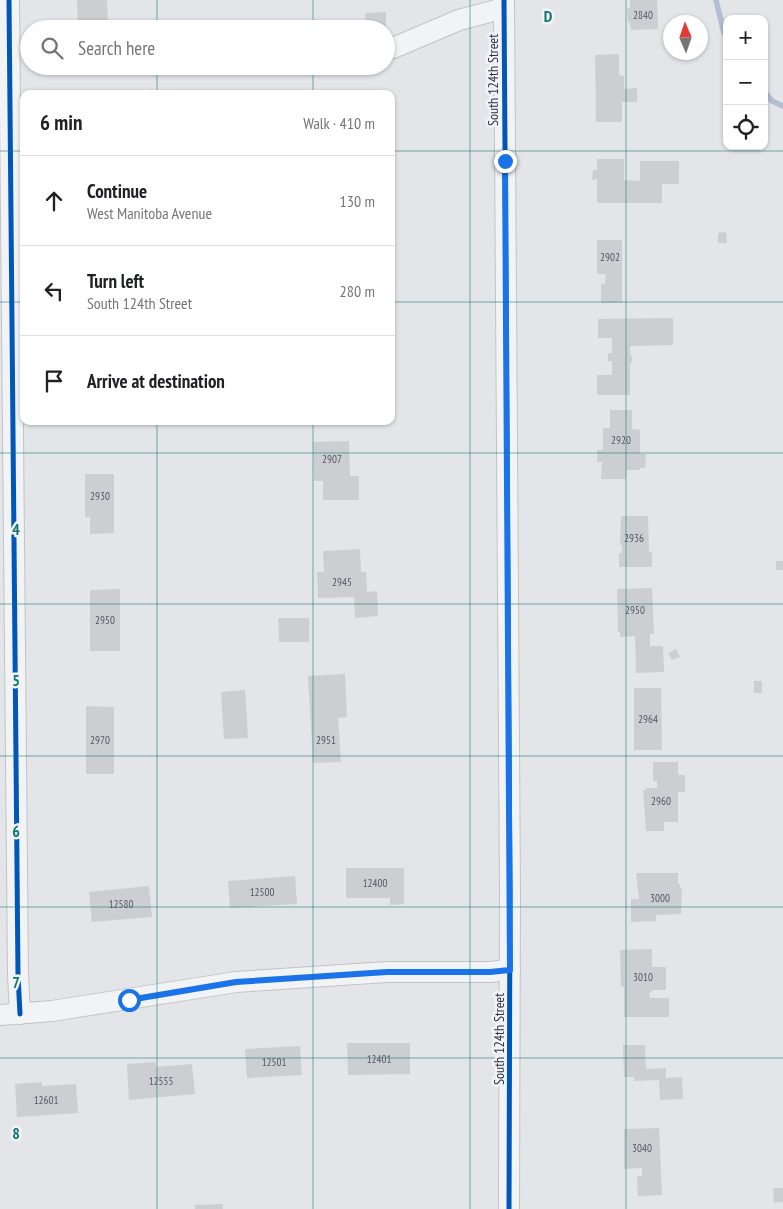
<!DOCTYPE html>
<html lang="en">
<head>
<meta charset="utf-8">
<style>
	body { margin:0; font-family:"PT Sans Narrow",sans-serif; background:#f2f2f2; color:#202124 }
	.controls { position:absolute; right:15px; top:15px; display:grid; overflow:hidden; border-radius:10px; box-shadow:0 1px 4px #0004 }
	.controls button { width:45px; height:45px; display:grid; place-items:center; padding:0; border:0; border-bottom:1px solid #e0e0e0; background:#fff; color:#202124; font:25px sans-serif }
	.compass { position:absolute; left:663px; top:15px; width:45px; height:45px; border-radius:50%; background:#fff; box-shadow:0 1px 4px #0004; rotate:358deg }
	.stop { position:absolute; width:15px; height:15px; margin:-11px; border:4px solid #1a73e8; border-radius:50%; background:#fff }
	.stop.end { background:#1a73e8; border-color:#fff; box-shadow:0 1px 5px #0008 }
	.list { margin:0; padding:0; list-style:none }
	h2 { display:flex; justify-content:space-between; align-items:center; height:65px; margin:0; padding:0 20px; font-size:21px }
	h2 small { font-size:16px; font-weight:400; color:#757577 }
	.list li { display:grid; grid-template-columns:32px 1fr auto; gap:15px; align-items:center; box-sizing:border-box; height:90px; padding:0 20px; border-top:1px solid #e0e0e0 }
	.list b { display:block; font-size:19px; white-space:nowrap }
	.list p { margin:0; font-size:16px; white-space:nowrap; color:#757577 }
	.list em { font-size:16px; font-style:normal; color:#757577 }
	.icon { flex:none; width:28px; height:28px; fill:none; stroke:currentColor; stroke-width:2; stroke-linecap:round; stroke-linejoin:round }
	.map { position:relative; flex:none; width:783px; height:1209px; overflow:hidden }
	.search { position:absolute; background:#fff; box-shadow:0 1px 4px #0004; left:20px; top:20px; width:375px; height:55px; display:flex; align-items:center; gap:12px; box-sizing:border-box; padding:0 18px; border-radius:28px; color:#757577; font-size:19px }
	.panel { position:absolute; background:#fff; box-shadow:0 1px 4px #0004; left:20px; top:90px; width:375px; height:335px; border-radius:10px }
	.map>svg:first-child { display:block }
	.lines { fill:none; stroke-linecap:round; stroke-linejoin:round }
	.stream { stroke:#b4bed2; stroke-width:5.5 }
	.building { fill:#cdced2 }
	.minor-casing { stroke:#c2c3c6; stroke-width:22 }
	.minor { stroke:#f2f3f5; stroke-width:20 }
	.cycleway-casing { stroke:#f1f3f7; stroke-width:8 }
	.cycleway { stroke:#0057b8; stroke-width:5 }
	.route { stroke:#1a73e8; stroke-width:6 }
	.grid { fill:none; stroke:#0f766e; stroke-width:1; stroke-opacity:0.55 }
	.labels { text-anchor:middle; stroke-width:5; stroke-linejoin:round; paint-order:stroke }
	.number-label { font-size:11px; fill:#545866 }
	.street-label { font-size:14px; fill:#2b3041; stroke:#f1f3f7 }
	.grid-label { font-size:16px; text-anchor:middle; font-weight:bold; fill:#0f766e; stroke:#f1f3f7; stroke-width:5; stroke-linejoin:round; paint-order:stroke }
</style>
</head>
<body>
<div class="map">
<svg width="783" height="1209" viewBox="0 0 783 1209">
	<rect width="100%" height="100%" fill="#e4e5e8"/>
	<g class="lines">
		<g class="stream">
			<path d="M716 0 724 33 727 37"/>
			<path d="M764 91 772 101 783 106"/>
		</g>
	</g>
	<g class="building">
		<path d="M77 0H107L108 29H78Z"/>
		<path d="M630 0H657L658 29 631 30 630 22H628L627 8H630Z"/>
		<path d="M386 12V29H358V24H366L365 13Z"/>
		<rect x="328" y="21" width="18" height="8"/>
		<path d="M619 54V75L624 76V89L637 88V102H622V122H596L595 55Z"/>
		<path d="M597 159H624V180L640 181V161H679V184H662V203H597V179L592 180 593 170H597Z"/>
		<path d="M726 232 727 243H718V233Z"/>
		<path d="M597 240H622V303H601V284H605L606 274H597Z"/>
		<path d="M673 318V345L630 346V355L632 356V362L630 364V395H597V375H612V361H608V353H612V338H598V319Z"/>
		<path d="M610 410H632V429L640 430V454H646L645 468H640V470H626V479H601L602 462H597V450H603V428H610Z"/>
		<path d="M349 441 350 476H359V500H323V481H314L313 442Z"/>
		<path d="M85 474H114V533L90 534V517H85Z"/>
		<path d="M621 516H648L649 552H652V567H619V553H622V545H620Z"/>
		<path d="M360 549 361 572H366L367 592 377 591 378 616 355 618 354 597 318 598 317 572H324L323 551Z"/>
		<rect x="776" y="561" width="7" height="9"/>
		<path d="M652 588 654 634H650V646H663L664 672 636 673 635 636 620 637V632H618L617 589Z"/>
		<path d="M120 589V651H90V590Z"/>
		<path d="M278 618H309V642H279Z"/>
		<path d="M676 649 680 657 672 660 668 653Z"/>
		<path d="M345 674 347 717 338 718 341 762 313 763 308 676Z"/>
		<rect x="754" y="681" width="8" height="12"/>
		<path d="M634 688H661L662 750H634Z"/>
		<path d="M245 690 248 738 224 739 221 692Z"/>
		<path d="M86 706 114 707V774H86Z"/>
		<path d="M653 762H678V775H685V792H678V822H664V831H646L643 790H646V788H657V781H653Z"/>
		<path d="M346 868H404V904L390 905V898H346Z"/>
		<path d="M636 873H678V884H680V889L682 888 681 914 656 915V921L631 922V899H639Z"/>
		<path d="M295 876 297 904 230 908 228 881Z"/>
		<path d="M149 886 152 917 92 922 89 892Z"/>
		<path d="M652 949V967H666V990H652V992L649 993 650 998H669V1017H624V987H621L620 950Z"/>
		<path d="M347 1043H410V1074L348 1075Z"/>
		<path d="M623 1045H645L646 1069 666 1068V1078L682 1077 683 1099 660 1100 659 1080 634 1081V1077H624Z"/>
		<path d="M300 1046 302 1075 247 1078 245 1049Z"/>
		<path d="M155 1062 156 1067 192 1064 195 1094 129 1100 127 1064Z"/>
		<path d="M42 1082V1086L76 1084 78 1113 17 1117 15 1084Z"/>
		<path d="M659 1128 662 1195 638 1196 637 1176H642V1168L624 1169V1129Z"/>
		<path d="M773 1188H783V1202L774 1203Z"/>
		<path d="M223 1204V1209H195V1205Z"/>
	</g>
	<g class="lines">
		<g class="minor-casing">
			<g id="minor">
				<path d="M9 0 18 975 20 1014"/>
				<path d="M504 0 510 892 509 1209"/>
				<path d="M393 48 459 20 504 8"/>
				<path d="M0 1015 52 1011 236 982 387 972H490L510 970"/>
			</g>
		</g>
		<use href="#minor" class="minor"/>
		<g class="cycleway-casing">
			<g id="cycleway">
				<path d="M9 0 18 975 20 1014"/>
				<path d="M504 0 510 892 509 1209"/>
			</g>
		</g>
		<use href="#cycleway" class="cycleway"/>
	</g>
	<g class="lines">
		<path class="route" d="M129 1000 236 982 387 972H490L510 970 505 161"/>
	</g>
	<path class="grid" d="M157 0V29M313 0V29M470 0V1209M626 0V1209M157 66V94M313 66V94M0 151H24M391 151H783M0 302H24M391 302H783M157 421V1209M313 421V1209M0 453H783M0 604H783M0 756H783M0 907H783M0 1058H783"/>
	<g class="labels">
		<g class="number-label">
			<text x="643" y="19">2840</text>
			<text x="610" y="261">2902</text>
			<text x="621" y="444">2920</text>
			<text x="332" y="463">2907</text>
			<text x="100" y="500">2930</text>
			<text x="634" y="542">2936</text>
			<text x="342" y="586">2945</text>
			<text x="635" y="614">2950</text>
			<text x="105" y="624">2950</text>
			<text x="648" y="723">2964</text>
			<text x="100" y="744">2970</text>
			<text x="326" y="744">2951</text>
			<text x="661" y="805">2960</text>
			<text x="375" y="887">12400</text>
			<text x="262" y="896">12500</text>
			<text x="660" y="902">3000</text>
			<text x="121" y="908">12580</text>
			<text x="643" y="981">3010</text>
			<text x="379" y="1063">12401</text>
			<text x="274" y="1066">12501</text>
			<text x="161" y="1085">12555</text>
			<text x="46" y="1104">12601</text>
			<text x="642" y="1152">3040</text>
		</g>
		<g class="street-label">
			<text transform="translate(493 80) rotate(-90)" y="5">South 124th Street</text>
			<text transform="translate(499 1039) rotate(-90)" y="5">South 124th Street</text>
		</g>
	</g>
	<g class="grid-label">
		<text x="548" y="22">D</text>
		<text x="16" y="535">4</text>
		<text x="16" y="686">5</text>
		<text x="16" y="837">6</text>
		<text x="16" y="988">7</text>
		<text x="16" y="1139">8</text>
	</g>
</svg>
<div class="controls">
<button>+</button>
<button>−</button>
<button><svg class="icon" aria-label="locate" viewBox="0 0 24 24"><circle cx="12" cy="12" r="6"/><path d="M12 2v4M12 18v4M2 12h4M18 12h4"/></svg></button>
</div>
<svg class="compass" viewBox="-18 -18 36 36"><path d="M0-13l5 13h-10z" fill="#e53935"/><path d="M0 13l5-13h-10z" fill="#757577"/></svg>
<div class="stop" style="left:129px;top:1000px"></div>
<div class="stop end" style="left:505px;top:161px"></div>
<div class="search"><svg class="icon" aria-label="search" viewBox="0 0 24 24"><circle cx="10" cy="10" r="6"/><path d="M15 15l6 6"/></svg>Search here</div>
<section class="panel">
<h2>6 min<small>Walk · 410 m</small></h2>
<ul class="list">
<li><svg class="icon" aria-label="ahead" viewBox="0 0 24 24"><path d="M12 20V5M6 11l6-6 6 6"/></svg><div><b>Continue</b><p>West Manitoba Avenue</p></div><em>130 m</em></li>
<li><svg class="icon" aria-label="left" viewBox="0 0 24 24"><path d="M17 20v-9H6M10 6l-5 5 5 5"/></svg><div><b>Turn left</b><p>South 124th Street</p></div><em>280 m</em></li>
<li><svg class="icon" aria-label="arrive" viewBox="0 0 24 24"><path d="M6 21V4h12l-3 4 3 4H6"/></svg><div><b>Arrive at destination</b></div></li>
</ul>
</section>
</div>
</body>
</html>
